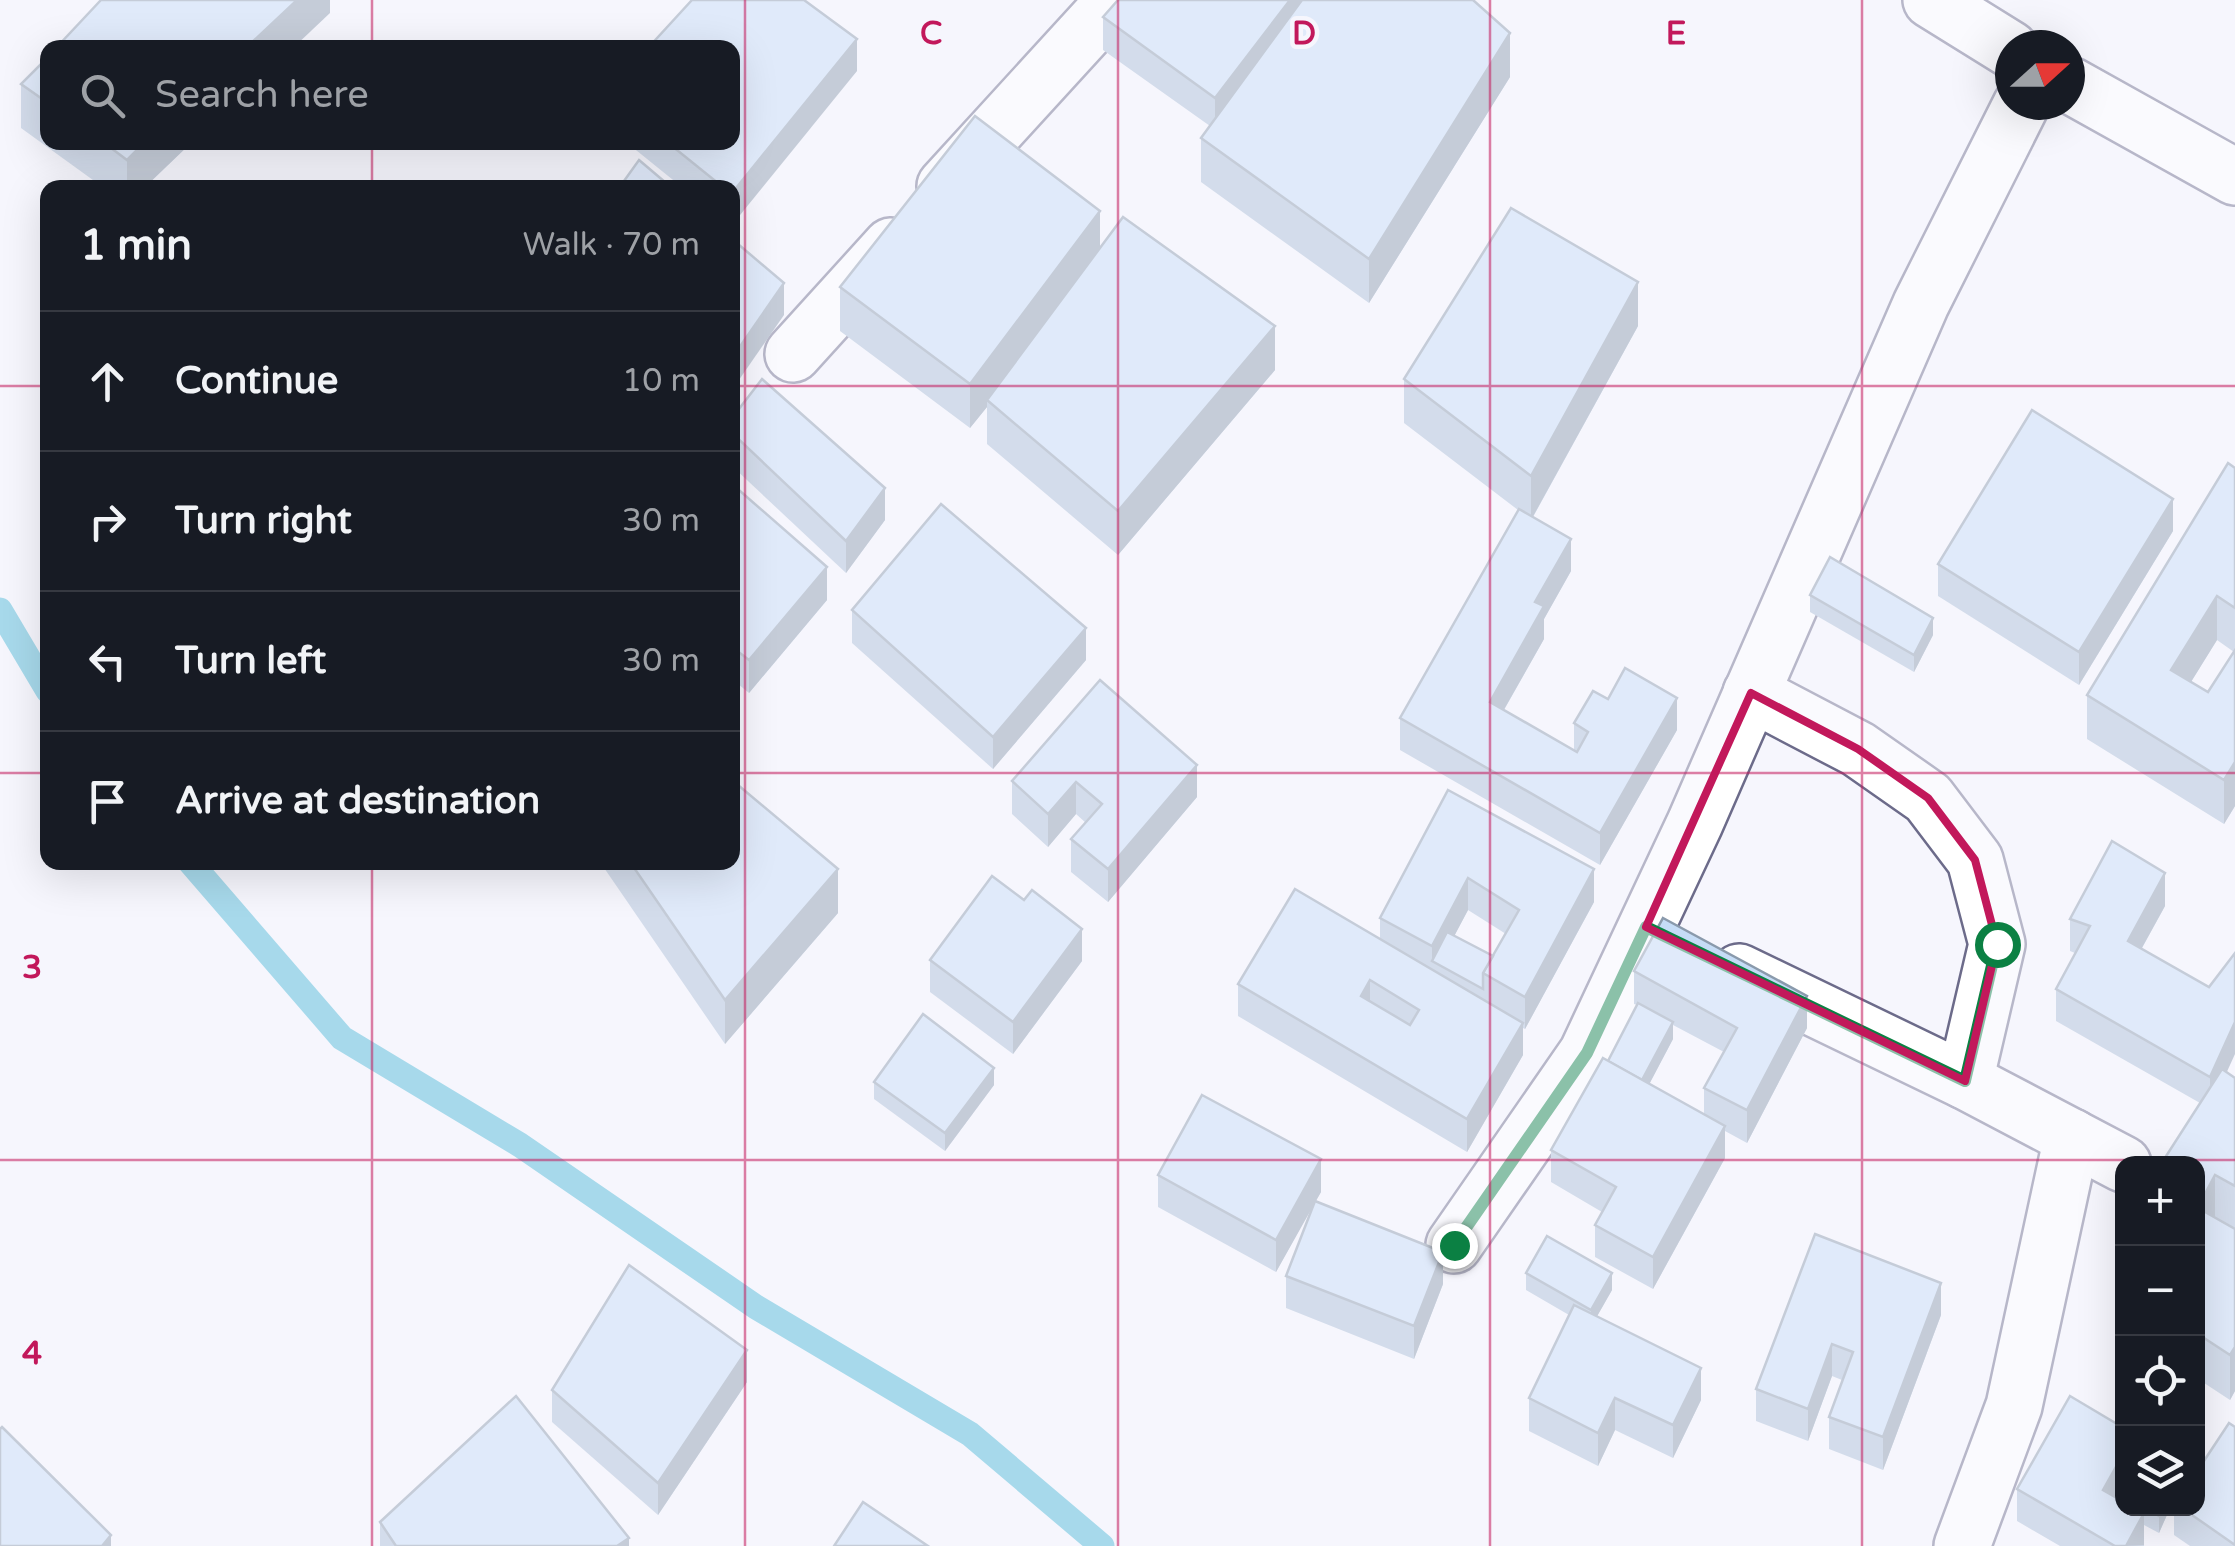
<!DOCTYPE html>
<html lang="en">
<head>
<meta charset="utf-8">
<style>
	body { margin:0; font-family:"Varela Round",sans-serif; background:#242831; color:#f1f3f6 }
	.controls { position:absolute; right:30px; bottom:30px; display:grid; overflow:hidden; border-radius:20px; box-shadow:0 10px 40px #0002 }
	.controls button { width:90px; height:90px; display:grid; place-items:center; padding:0; border:0; border-bottom:2px solid #363941; background:#171b24; color:#f1f3f6; font:50px sans-serif }
	.compass { position:absolute; left:1995px; top:30px; width:90px; height:90px; border-radius:50%; background:#171b24; box-shadow:0 10px 40px #0002; rotate:69deg }
	.stop { position:absolute; width:30px; height:30px; margin:-22px; border:8px solid #0b8043; border-radius:50%; background:#fff }
	.stop.end { background:#0b8043; border-color:#fff; box-shadow:0 2px 10px #0008 }
	.list { margin:0; padding:0; list-style:none }
	h2 { display:flex; justify-content:space-between; align-items:center; height:130px; margin:0; padding:0 40px; font-size:42px }
	h2 small { font-size:32px; font-weight:400; color:#9ea1a6 }
	.list li { display:grid; grid-template-columns:65px 1fr auto; gap:30px; align-items:center; box-sizing:border-box; height:140px; padding:0 40px; border-top:2px solid #363941 }
	.list b { display:block; font-size:38px; white-space:nowrap }
	.list em { font-size:32px; font-style:normal; color:#9ea1a6 }
	.icon { flex:none; width:55px; height:55px; fill:none; stroke:currentColor; stroke-width:2; stroke-linecap:round; stroke-linejoin:round }
	.map { position:relative; flex:none; width:2235px; height:1546px; overflow:hidden }
	.search { position:absolute; background:#171b24; box-shadow:0 10px 40px #0002; left:40px; top:40px; width:700px; height:110px; display:flex; align-items:center; gap:25px; box-sizing:border-box; padding:0 35px; border-radius:20px; color:#9ea1a6; font-size:38px }
	.panel { position:absolute; background:#171b24; box-shadow:0 10px 40px #0002; left:40px; top:180px; width:700px; height:690px; border-radius:20px }
	.map>svg:first-child { display:block }
	.lines { fill:none; stroke-linecap:round; stroke-linejoin:round }
	.stream { stroke:#47b7d5; stroke-width:25 }
	.minor-casing { stroke:#6c6b8a; stroke-width:60 }
	.highway-casing { stroke:#6c6b8a; stroke-width:60 }
	.minor { stroke:#fff; stroke-width:55 }
	.highway { stroke:#fff; stroke-width:55 }
	.wall { fill:#a9bdd4; fill-rule:evenodd }
	.shaded-wall { fill:#8a9aac }
	.building { fill:#c5dcf6; stroke:#8a9aac; stroke-width:2.5; fill-rule:evenodd }
	.route { stroke:#0b8043; stroke-width:12 }
	.marked { fill:none; stroke:#c2185b; stroke-width:8; stroke-linejoin:round }
	.grid { fill:none; stroke:#c2185b; stroke-width:2.5; stroke-opacity:0.55 }
	.grid-label { font-size:32px; text-anchor:middle; font-weight:bold; fill:#c2185b; stroke:#f6f6fd; stroke-width:9; stroke-linejoin:round; paint-order:stroke }
</style>
</head>
<body>
<div class="map">
<svg width="2235" height="1546" viewBox="0 0 2235 1546">
	<rect width="100%" height="100%" fill="#f6f6fd"/>
	<g class="lines">
		<g class="stream">
			<path d="M0 610 48 691"/>
			<path d="M190 862 342 1038 520 1145 756 1307 970 1434 1102 1546"/>
		</g>
		<g class="minor-casing">
			<g id="minor">
				<path d="M945 186 1115 0"/>
				<path d="M793 354 891 246"/>
				<path d="M1751 693 1858 749 1928 798 1975 860 1997 944 1965 1081"/>
				<path d="M1739 972 1965 1081 2123 1164"/>
				<path d="M1454 1245 1587 1053 1695 823 1921 304 2021 105"/>
				<path d="M1962 1546 2014 1406 2072 1137"/>
			</g>
		</g>
		<g class="highway-casing">
			<g id="highway">
				<path d="M1931 0 2010 49"/>
				<path d="M2070 85 2235 177"/>
			</g>
		</g>
		<use href="#minor" class="minor"/>
		<use href="#highway" class="highway"/>
	</g>
	<g class="wall">
		<path d="M1103 17 1510 77 1369 303 1201 182V138L1210 126 1103 50Z"/>
		<path d="M48 57V142H192L144 188H104L21 128V84Z"/>
		<path d="M857 71 732 188H683L626 142H732Z"/>
		<path d="M1100 248 1275 370 1118 555 987 444V407L970 428 840 331V287Z"/>
		<path d="M1638 326 1533 517 1571 571 1544 619V639L1504 710 1574 751V723L1608 699 1677 730 1600 865 1400 750V718L1518 510 1404 423V379Z"/>
		<path d="M732 418 885 520 846 573 732 466Z"/>
		<path d="M2235 468V806L2224 824 2087 739V695ZM2217 640 2234 652 2208 692 2191 682Z"/>
		<path d="M732 484 827 600 749 693 732 679Z"/>
		<path d="M2173 531 2079 685 1938 596V564Z"/>
		<path d="M1810 595 1933 635 1914 672 1810 612Z"/>
		<path d="M852 610 1086 660 993 769 852 643Z"/>
		<path d="M1100 680 1197 797 1108 902 1071 872V839L1086 823 1076 814 1048 847 1012 814V781Z"/>
		<path d="M1448 790 1594 902 1525 1029 1523 1028V1055L1467 1152 1238 1016V984L1380 939V918ZM1468 910 1506 934 1493 956 1454 936Z"/>
		<path d="M600 862H732L838 913 725 1044Z"/>
		<path d="M2165 906 2142 948 2227 1072 2235 1078V1391L2230 1400 2198 1379V1164L2200 1103 2056 1021V989L2075 953 2070 951V919Z"/>
		<path d="M930 960 1082 961 1013 1054 930 992Z"/>
		<path d="M1634 971 1807 1028 1747 1143 1725 1131V1158L1653 1289 1595 1257V1225L1602 1212 1551 1182V1150L1608 1061 1637 1005 1634 1004ZM1673 1025 1724 1052 1704 1088V1115L1649 1084 1673 1039Z"/>
		<path d="M874 1082 994 1085 945 1151 874 1099Z"/>
		<path d="M1158 1175 1321 1192 1315 1202 1443 1284 1414 1359 1286 1308V1276L1313 1205 1276 1272 1158 1207Z"/>
		<path d="M1815 1234 1941 1315 1883 1470 1829 1449V1417L1842 1380 1832 1376 1808 1441 1756 1421V1389Z"/>
		<path d="M1526 1273 1612 1290 1597 1316 1701 1400 1673 1458 1615 1430 1598 1466 1529 1431V1398L1569 1315 1526 1290Z"/>
		<path d="M747 1382 658 1515 552 1422V1390Z"/>
		<path d="M2017 1489 2117 1498 2122 1508H2170L2159 1533 2144 1525V1546H2060L2017 1521Z"/>
		<path d="M2174 1508H2198L2235 1546H2190L2174 1535Z"/>
		<path d="M380 1522 629 1546H380Z"/>
	</g>
	<g class="shaded-wall">
		<path d="M297 0H330V13L293 48H246Z"/>
		<path d="M1290 0H1315L1215 130V98Z"/>
		<path d="M1510 33V77L1369 303V259Z"/>
		<path d="M857 39V71L732 225V193Z"/>
		<path d="M145 142H192L144 188H127V160Z"/>
		<path d="M1100 211V255L987 400V407L970 428V384Z"/>
		<path d="M1638 282V326L1531 520V476Z"/>
		<path d="M784 283V315L732 390V358Z"/>
		<path d="M1275 326V370L1118 555V511Z"/>
		<path d="M885 488V520L846 573V541Z"/>
		<path d="M2173 499V531L2079 685V652Z"/>
		<path d="M1571 539V571L1544 619V639L1490 734V702L1535 602Z"/>
		<path d="M827 567V600L749 693V660Z"/>
		<path d="M2217 596V640L2171 714V670Z"/>
		<path d="M1933 618V635L1914 672V655Z"/>
		<path d="M1086 628V660L993 769V737Z"/>
		<path d="M1677 698V730L1600 865V833Z"/>
		<path d="M2235 762V806L2224 824V780Z"/>
		<path d="M1197 765V797L1108 902V869Z"/>
		<path d="M1076 782V814L1048 847V814Z"/>
		<path d="M838 869V913L725 1044V1000Z"/>
		<path d="M1594 869V902L1525 1029V997Z"/>
		<path d="M2165 873V906L2128 973V941Z"/>
		<path d="M1468 878V910L1439 965 1432 961V946Z"/>
		<path d="M1082 929V961L1013 1054V1022Z"/>
		<path d="M1370 980V1013L1361 996Z"/>
		<path d="M1807 996V1028L1747 1143V1110Z"/>
		<path d="M1673 1022V1039L1642 1098V1080Z"/>
		<path d="M2235 1022V1054L2210 1109V1077Z"/>
		<path d="M1523 1023V1055L1467 1152V1119Z"/>
		<path d="M994 1068V1085L945 1151V1133Z"/>
		<path d="M1725 1126V1158L1653 1289V1257Z"/>
		<path d="M1321 1159V1192L1276 1272V1240Z"/>
		<path d="M2215 1175V1219L2198 1251V1207Z"/>
		<path d="M1443 1252V1284L1414 1359V1326Z"/>
		<path d="M1612 1273V1290L1591 1327V1310Z"/>
		<path d="M1941 1283V1315L1883 1470V1437Z"/>
		<path d="M1832 1344V1376L1808 1441V1409Z"/>
		<path d="M2235 1347V1391L2230 1400V1355Z"/>
		<path d="M747 1350V1382L658 1515V1483Z"/>
		<path d="M1701 1368V1400L1673 1458V1425Z"/>
		<path d="M1615 1398V1430L1598 1466V1433Z"/>
		<path d="M2122 1456V1488L2103 1522V1490Z"/>
		<path d="M2162 1508H2170L2159 1533V1516Z"/>
		<path d="M2144 1513V1545L2126 1546Z"/>
		<path d="M111 1535V1546H102Z"/>
		<path d="M629 1538V1546H617Z"/>
	</g>
	<g class="building">
		<path d="M101 0H297L246 48H56Z"/>
		<path d="M692 0H804L857 39 732 193V188H724L667 142H732V48H648Z"/>
		<path d="M1118 0H1290L1215 98 1103 17Z"/>
		<path d="M1302 0H1473L1510 33 1369 259 1201 138Z"/>
		<path d="M48 57V103L21 84Z"/>
		<path d="M975 116 1100 211 970 384 840 287Z"/>
		<path d="M103 142H145L127 160Z"/>
		<path d="M639 160 672 188H619Z"/>
		<path d="M1511 208 1638 282 1531 476 1404 379Z"/>
		<path d="M1123 217 1275 326 1118 511 987 400Z"/>
		<path d="M732 239 784 283 732 358Z"/>
		<path d="M762 379 885 488 846 541 732 433V418Z"/>
		<path d="M2032 410 2173 499 2079 652 1938 564Z"/>
		<path d="M2228 463 2235 468V608L2217 596 2171 670 2208 692 2235 650V762L2224 780 2087 695Z"/>
		<path d="M732 484 827 567 749 660 732 647Z"/>
		<path d="M941 504 1086 628 993 737 852 610Z"/>
		<path d="M1519 509 1571 539 1535 602 1544 606 1490 702 1577 752 1588 732 1574 723 1593 691 1608 699 1625 668 1677 698 1600 833 1400 718Z"/>
		<path d="M1830 557 1933 618 1914 655 1810 595Z"/>
		<path d="M1100 680 1197 765 1108 869 1071 839 1102 804 1076 782 1048 814 1012 781Z"/>
		<path d="M732 780 838 869 725 1000 630 862H732Z"/>
		<path d="M1448 790 1594 869 1525 997 1483 973 1519 910 1468 878 1432 946 1380 918Z"/>
		<path d="M2112 841 2165 873 2128 941 2209 987 2235 953V1022L2210 1077 2056 989 2090 926 2070 919Z"/>
		<path d="M992 876 1024 900 1032 890 1082 929 1013 1022 930 960Z"/>
		<path d="M1295 889 1523 1023 1467 1119 1238 984ZM1370 980 1419 1010 1410 1025 1361 996Z"/>
		<path d="M1663 918 1807 996 1747 1110 1704 1088 1737 1028 1634 971Z"/>
		<path d="M1447 932 1493 956 1483 973V989L1432 961Z"/>
		<path d="M1638 1003 1673 1022 1642 1080 1608 1061Z"/>
		<path d="M923 1014 994 1068 945 1133 874 1082Z"/>
		<path d="M1603 1058 1725 1126 1653 1257 1595 1225 1616 1187 1551 1150Z"/>
		<path d="M2222 1069 2235 1078V1186L2215 1175 2198 1207V1164H2161Z"/>
		<path d="M1202 1095 1321 1159 1276 1240 1158 1175Z"/>
		<path d="M1315 1201 1443 1252 1414 1326 1286 1276Z"/>
		<path d="M2198 1208 2235 1229V1347L2230 1355 2198 1334Z"/>
		<path d="M1815 1234 1941 1283 1883 1437 1829 1417 1853 1352 1832 1344 1808 1409 1756 1389Z"/>
		<path d="M1547 1236 1612 1273 1591 1310 1526 1273Z"/>
		<path d="M629 1265 747 1350 658 1483 552 1390Z"/>
		<path d="M1574 1305 1701 1368 1673 1425 1615 1398 1598 1433 1529 1398Z"/>
		<path d="M516 1396 629 1538 617 1546H396L380 1522Z"/>
		<path d="M2070 1396 2122 1427V1456L2103 1490 2122 1501V1508H2136L2144 1513 2126 1546H2115L2017 1489Z"/>
		<path d="M2229 1423 2235 1427V1545L2182 1508H2198V1470Z"/>
		<path d="M2 1427 111 1535 102 1546H0V1429Z"/>
		<path d="M863 1502 928 1546H834Z"/>
		<path d="M2145 1508H2162L2159 1516Z"/>
	</g>
	<g class="lines">
		<path class="route" d="M1454 1245 1587 1053 1646 927 1965 1081 1997 944"/>
	</g>
	<path d="M0 0H2235V1546H0ZM1751 693 1858 749 1928 798 1975 860 1997 944 1965 1081 1646 927Z" fill="#f6f6fd" fill-opacity=".55" fill-rule="evenodd"/>
	<path class="marked" d="M1751 693 1858 749 1928 798 1975 860 1997 944 1965 1081 1646 927Z"/>
	<path class="grid" d="M372 0V48M745 0V1546M1118 0V1546M1490 0V1546M1862 0V1546M372 142V188M0 386H48M732 386H2235M0 773H48M732 773H2235M372 862V1546M0 1160H2235"/>
	<g class="grid-label">
		<text x="931" y="44">C</text>
		<text x="1304" y="44">D</text>
		<text x="1676" y="44">E</text>
		<text x="32" y="978">3</text>
		<text x="32" y="1364">4</text>
	</g>
</svg>
<div class="controls">
<button>+</button>
<button>−</button>
<button><svg class="icon" aria-label="locate" viewBox="0 0 24 24"><circle cx="12" cy="12" r="6"/><path d="M12 2v4M12 18v4M2 12h4M18 12h4"/></svg></button>
<button><svg class="icon" aria-label="layers" viewBox="0 0 24 24"><path d="M12 4l9 5-9 5-9-5zM3 14l9 5 9-5"/></svg></button>
</div>
<svg class="compass" viewBox="-18 -18 36 36"><path d="M0-13l5 13h-10z" fill="#e53935"/><path d="M0 13l5-13h-10z" fill="#9ea1a6"/></svg>
<div class="stop" style="left:1997px;top:944px"></div>
<div class="stop end" style="left:1454px;top:1245px"></div>
<div class="search"><svg class="icon" aria-label="search" viewBox="0 0 24 24"><circle cx="10" cy="10" r="6"/><path d="M15 15l6 6"/></svg>Search here</div>
<section class="panel">
<h2>1 min<small>Walk · 70 m</small></h2>
<ul class="list">
<li><svg class="icon" aria-label="ahead" viewBox="0 0 24 24"><path d="M12 20V5M6 11l6-6 6 6"/></svg><div><b>Continue</b></div><em>10 m</em></li>
<li><svg class="icon" aria-label="right" viewBox="0 0 24 24"><path d="M7 20v-9h11M14 6l5 5-5 5"/></svg><div><b>Turn right</b></div><em>30 m</em></li>
<li><svg class="icon" aria-label="left" viewBox="0 0 24 24"><path d="M17 20v-9H6M10 6l-5 5 5 5"/></svg><div><b>Turn left</b></div><em>30 m</em></li>
<li><svg class="icon" aria-label="arrive" viewBox="0 0 24 24"><path d="M6 21V4h12l-3 4 3 4H6"/></svg><div><b>Arrive at destination</b></div></li>
</ul>
</section>
</div>
</body>
</html>
